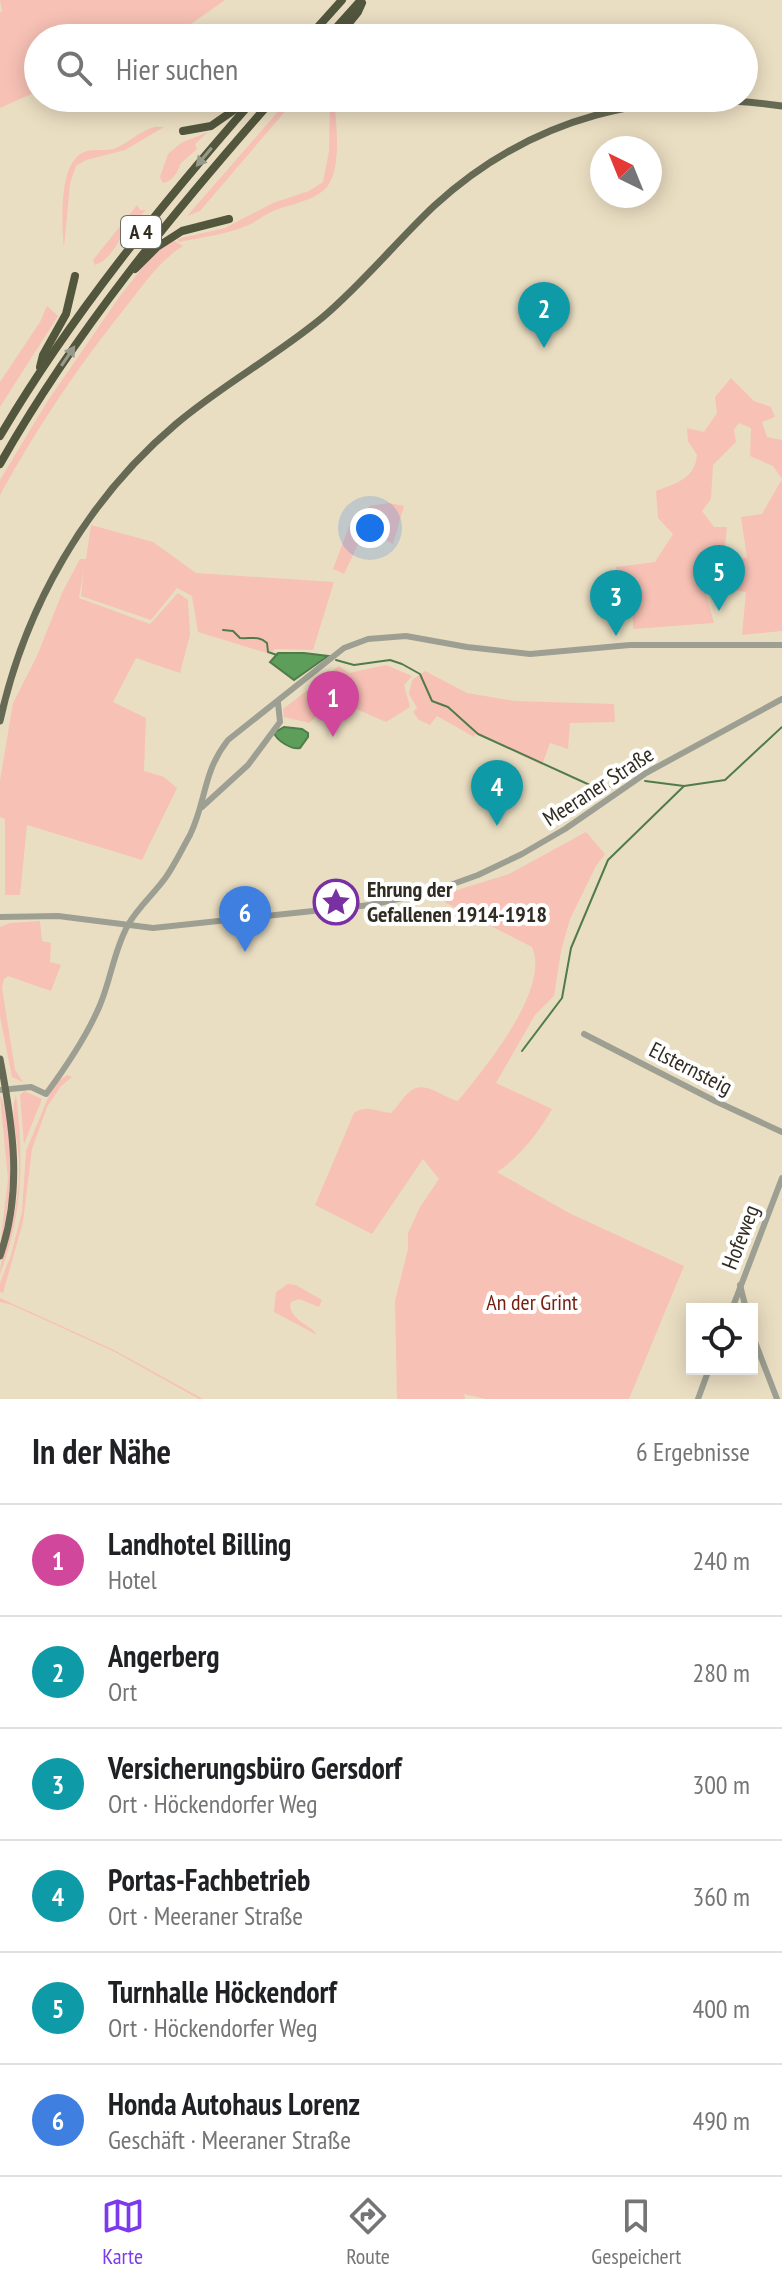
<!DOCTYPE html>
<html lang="de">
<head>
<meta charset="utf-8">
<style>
	body { margin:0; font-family:"PT Sans Narrow",sans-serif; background:#f6f6f6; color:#202124 }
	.controls { position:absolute; right:24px; bottom:24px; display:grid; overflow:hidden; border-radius:0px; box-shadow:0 4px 20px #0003 }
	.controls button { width:72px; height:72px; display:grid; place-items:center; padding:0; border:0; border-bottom:2px solid #e0e0e0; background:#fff; color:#202124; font:40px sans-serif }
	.compass { position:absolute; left:590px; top:136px; width:72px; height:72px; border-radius:50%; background:#fff; box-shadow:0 4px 20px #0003; rotate:317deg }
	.you { position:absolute; left:370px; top:528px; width:28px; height:28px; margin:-20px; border:6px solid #fff; border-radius:50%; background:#1a73e8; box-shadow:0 0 0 12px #1a73e833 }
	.badge { display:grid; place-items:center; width:52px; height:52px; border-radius:50%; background:#7c3aed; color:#fff; font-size:26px; font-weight:700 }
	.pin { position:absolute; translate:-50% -66px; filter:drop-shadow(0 2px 4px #0008) }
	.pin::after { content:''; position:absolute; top:42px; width:28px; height:24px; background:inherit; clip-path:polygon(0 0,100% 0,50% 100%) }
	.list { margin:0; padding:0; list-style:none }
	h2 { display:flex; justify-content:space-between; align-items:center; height:104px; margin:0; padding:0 32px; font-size:34px }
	h2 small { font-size:26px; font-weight:400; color:#757577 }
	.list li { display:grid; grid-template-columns:52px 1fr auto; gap:24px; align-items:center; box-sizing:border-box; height:112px; padding:0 32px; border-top:2px solid #e0e0e0 }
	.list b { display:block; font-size:30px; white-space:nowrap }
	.list p { margin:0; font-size:26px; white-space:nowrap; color:#757577 }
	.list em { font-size:26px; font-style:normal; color:#757577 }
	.icon { flex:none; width:44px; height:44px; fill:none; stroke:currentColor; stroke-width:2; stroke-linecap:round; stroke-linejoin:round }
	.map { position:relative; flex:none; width:782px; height:1399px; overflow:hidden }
	.search { position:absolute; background:#fff; box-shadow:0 4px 20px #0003; left:24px; right:24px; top:24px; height:88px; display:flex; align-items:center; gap:20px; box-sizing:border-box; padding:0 28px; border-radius:44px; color:#757577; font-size:30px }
	.sheet { height:776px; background:#fff }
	nav { display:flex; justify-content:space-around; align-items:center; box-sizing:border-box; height:112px; border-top:2px solid #e0e0e0; background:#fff; font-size:22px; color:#757577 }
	nav a { display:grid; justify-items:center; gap:4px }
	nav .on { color:#7c3aed }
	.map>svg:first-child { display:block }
	.green { fill:#f7c1b5; fill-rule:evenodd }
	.water { fill:#5d9e5a; stroke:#507c49; stroke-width:2 }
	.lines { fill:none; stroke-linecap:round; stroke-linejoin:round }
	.stream { stroke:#507c49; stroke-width:2 }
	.minor { stroke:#9d9f92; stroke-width:6 }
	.major { stroke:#666953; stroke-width:7 }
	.highway { stroke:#52563d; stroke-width:8 }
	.oneway { fill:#979a8b }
	.labels { text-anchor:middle; stroke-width:8; stroke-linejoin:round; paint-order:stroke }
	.shield { fill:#fff; stroke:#6f6b64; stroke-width:2 }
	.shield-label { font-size:20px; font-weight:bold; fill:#312c21 }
	.street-label { font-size:22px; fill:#312c21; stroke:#fff }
	.poi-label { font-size:22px; font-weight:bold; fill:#312c21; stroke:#fff; text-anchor:start }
	.park-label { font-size:22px; fill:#742111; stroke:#fff }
</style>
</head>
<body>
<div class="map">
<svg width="782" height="1399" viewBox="0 0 782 1399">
	<rect width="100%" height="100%" fill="#eadec2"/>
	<g class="green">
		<path d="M0 0H225L171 38H38V91L0 108V12L2 11Z"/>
		<path d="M330 98H334C336 120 343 172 325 189 311 202 290 204 273 211 264 215 256 222 246 226 225 235 202 237 179 242L177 239 225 228 273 203 309 191 323 182 329 151Z"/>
		<path d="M283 106 288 108 200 211 187 216Z"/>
		<path d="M155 127H164L125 150 86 160 76 166 70 184 64 247C62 223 58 163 84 152 94 148 106 152 116 148 130 142 139 131 155 127Z"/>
		<path d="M208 132 195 144 197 149 180 164C179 172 171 182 163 183L160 177 168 154 181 143Z"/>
		<path d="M137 205 140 210H146C139 217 132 223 126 230 117 242 112 259 95 265L93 260Z"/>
		<path d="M171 239 183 246C160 260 145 283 128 304 80 364 37 427 0 495V480L47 402 120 296 151 257Z"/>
		<path d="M47 306 58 316 0 407V382L40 322Z"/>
		<path d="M731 378 754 401 771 407 775 417 762 422 767 437 782 440V631L742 635 746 592 717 587 718 562H713V579L702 580 714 623 633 629 632 590 633 584 638 579 618 583 616 567 655 562 673 534 658 518 656 491C676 483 695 479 697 455L688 441 687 428 704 432 717 413 715 397ZM739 423 751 428 750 456 773 466 782 479 762 514 741 517 747 558 724 557 727 527H714L702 511 711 499 713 465 736 442 734 430Z"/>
		<path d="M389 503 404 506 393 544 373 533 363 534 344 574 333 569 353 516 363 520 369 506Z"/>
		<path d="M91 525 153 542 196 573 334 582 313 650 275 649 270 654 198 632 192 596 177 588 151 620 81 596 84 567 79 598 150 624 178 593 188 600 190 635 180 673 136 658 113 702 146 718 144 771 164 777 177 788 142 860 27 825 20 895H5V819L0 817V781L13 703 37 656 62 593 80 559H86Z"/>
		<path d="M386 665 412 676 404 685 410 707 386 722 345 704 321 712 309 723 284 717 283 709 339 666 349 673Z"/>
		<path d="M425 671 467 693 515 701 614 704 615 722 570 723 568 749 550 743 542 765 476 733 474 737 437 716 430 725 419 720 413 712 417 708 409 694 412 680Z"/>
		<path d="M586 832 605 854 596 866 570 919 561 951 554 996 535 1015 496 1083 552 1109C538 1133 520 1157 497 1172L569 1213 684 1266 629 1399H485L464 1394 465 1399H397L395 1301 408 1249V1233L420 1207 439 1179 423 1159 372 1234 315 1205 354 1113C366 1104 377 1112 391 1113 398 1107 402 1098 409 1092 425 1079 441 1097 458 1101 484 1069 551 989 532 947L446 903 441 895 509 874Z"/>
		<path d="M40 921 42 941 51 943 50 962 61 965 51 991 8 976 4 979 2 988 15 1070 23 1082 12 1077 0 1016V927L10 923Z"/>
		<path d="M67 1075 72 1077 61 1086 47 1107 32 1149 23 1222 3 1293 0 1292V1283L11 1255 22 1212 26 1151 50 1093 58 1081Z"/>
		<path d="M24 1091 42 1099 24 1144 20 1095Z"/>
		<path d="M16 1095C24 1158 23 1215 0 1274 0 1260 7 1246 10 1232 16 1210 19 1187 19 1164 19 1143 9 1114 16 1095Z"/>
		<path d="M0 1096C6 1105 6 1116 8 1127 14 1169 9 1206 0 1247L8 1179Z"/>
		<path d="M288 1284 296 1285 322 1300 319 1307 299 1299 291 1302 290 1306C294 1323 309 1323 317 1335L274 1312 276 1292Z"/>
		<path d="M0 1298 114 1350 203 1399H199L115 1352 12 1305 0 1302Z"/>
	</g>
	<g class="water">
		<path d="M278 653H304L328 656 294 680 270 662Z"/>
		<path d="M284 727 302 729 308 733V737L300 748C292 750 277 741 274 733Z"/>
	</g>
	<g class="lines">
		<g class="stream">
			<path d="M223 630 233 631 240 638C251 639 258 635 267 643L268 652 277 655"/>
			<path d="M336 660 354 665 390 660 402 664 420 674 432 701 448 707 478 734 603 791 634 772"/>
			<path d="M645 781 684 786"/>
			<path d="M522 1051 562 998 571 948 608 860 684 786 725 780 782 727"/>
		</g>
		<g class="minor">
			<path d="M202 807 248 765 280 722 278 703"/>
			<path d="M0 917 58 916 153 928 370 905 431 892 478 875 522 854 565 829 646 773 782 699"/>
			<path d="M584 1034 715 1101 782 1132"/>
			<path d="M0 1090 31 1087 46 1094C66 1067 87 1036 100 1005 111 979 114 950 128 925 138 907 154 894 166 877 175 864 182 849 190 835 207 800 202 773 228 740L344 648 368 639 406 636 467 647 530 654 630 645H782"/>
			<path d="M740 1285 746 1309"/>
			<path d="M732 1309 782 1178"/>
			<path d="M752 1334 777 1399"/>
			<path d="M698 1399 709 1369"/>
		</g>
		<g class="major">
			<path d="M0 721C25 607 86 500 176 424 222 385 276 356 323 317 363 283 396 242 434 206 532 116 652 87 782 106"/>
			<path d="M0 1059C13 1126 23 1190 0 1256"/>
		</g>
		<g class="highway">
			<path d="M308 38 342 0"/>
			<path d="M327 38 361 0"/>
			<path d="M337 38 358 12 362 3"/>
			<path d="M183 131 211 126 247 101"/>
			<path d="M135 269 157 247 182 231 229 219"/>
			<path d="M40 367 43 355 66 314 75 276"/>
			<path d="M0 436C72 314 162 204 255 98"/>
			<path d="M0 464C76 330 173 213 274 98"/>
		</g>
	</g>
	<defs><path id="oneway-solid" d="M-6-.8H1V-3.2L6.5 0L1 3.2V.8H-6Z" transform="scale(2)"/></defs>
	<g class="oneway">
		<use href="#oneway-solid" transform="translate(204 157) rotate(130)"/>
		<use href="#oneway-solid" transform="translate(68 356) rotate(-56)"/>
	</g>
	<defs>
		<g id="sight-ring" transform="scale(2.3)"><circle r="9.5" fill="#fff" stroke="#7830a3" stroke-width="1.5"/><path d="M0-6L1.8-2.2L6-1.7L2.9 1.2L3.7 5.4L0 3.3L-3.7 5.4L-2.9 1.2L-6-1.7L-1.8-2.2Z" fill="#7830a3"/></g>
	</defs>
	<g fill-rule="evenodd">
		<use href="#sight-ring" x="336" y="902"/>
	</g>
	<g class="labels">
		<rect class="shield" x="121" y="216" width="40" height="32" rx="6"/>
		<g class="shield-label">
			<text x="141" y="239">A 4</text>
		</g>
		<g class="street-label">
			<text transform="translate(598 786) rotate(-33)" y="8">Meeraner Straße</text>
			<text transform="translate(691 1068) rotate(27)" y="8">Elsternsteig</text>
			<text transform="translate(740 1237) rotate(-69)" y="8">Hofeweg</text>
		</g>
		<g class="poi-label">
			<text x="367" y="897">Ehrung der<tspan x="367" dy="25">Gefallenen 1914-1918</tspan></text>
		</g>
		<g class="park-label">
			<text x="532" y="1310">An der Grint</text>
		</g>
	</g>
</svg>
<div class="controls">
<button><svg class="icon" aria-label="locate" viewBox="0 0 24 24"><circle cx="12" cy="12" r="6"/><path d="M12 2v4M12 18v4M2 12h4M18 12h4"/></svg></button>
</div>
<svg class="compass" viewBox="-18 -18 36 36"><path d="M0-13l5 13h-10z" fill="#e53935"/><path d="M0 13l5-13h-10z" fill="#757577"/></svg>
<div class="you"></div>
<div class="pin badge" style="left:333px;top:737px;background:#d1479c">1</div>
<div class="pin badge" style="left:544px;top:348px;background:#0f9aa8">2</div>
<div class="pin badge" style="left:616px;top:636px;background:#0f9aa8">3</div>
<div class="pin badge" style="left:497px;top:826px;background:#0f9aa8">4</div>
<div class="pin badge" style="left:719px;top:611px;background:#0f9aa8">5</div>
<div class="pin badge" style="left:245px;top:952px;background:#3f7fe0">6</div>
<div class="search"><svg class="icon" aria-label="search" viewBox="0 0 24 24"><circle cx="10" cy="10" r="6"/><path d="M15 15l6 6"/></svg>Hier suchen</div>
</div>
<section class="sheet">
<h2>In der Nähe<small>6 Ergebnisse</small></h2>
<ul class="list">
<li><span class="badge" style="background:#d1479c">1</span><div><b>Landhotel Billing</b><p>Hotel</p></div><em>240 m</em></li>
<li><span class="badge" style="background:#0f9aa8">2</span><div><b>Angerberg</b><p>Ort</p></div><em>280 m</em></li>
<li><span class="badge" style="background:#0f9aa8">3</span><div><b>Versicherungsbüro Gersdorf</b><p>Ort · Höckendorfer Weg</p></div><em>300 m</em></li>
<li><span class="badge" style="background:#0f9aa8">4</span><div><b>Portas-Fachbetrieb</b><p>Ort · Meeraner Straße</p></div><em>360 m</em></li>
<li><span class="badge" style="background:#0f9aa8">5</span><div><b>Turnhalle Höckendorf</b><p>Ort · Höckendorfer Weg</p></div><em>400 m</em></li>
<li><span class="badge" style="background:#3f7fe0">6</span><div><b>Honda Autohaus Lorenz</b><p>Geschäft · Meeraner Straße</p></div><em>490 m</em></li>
</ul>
</section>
<nav>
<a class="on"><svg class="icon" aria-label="map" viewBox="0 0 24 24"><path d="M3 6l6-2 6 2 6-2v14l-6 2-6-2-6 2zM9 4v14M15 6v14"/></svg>Karte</a>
<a><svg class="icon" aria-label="directions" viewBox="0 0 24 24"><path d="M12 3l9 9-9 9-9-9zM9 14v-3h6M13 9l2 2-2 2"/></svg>Route</a>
<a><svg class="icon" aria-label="saved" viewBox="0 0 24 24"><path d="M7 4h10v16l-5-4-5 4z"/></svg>Gespeichert</a>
</nav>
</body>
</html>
